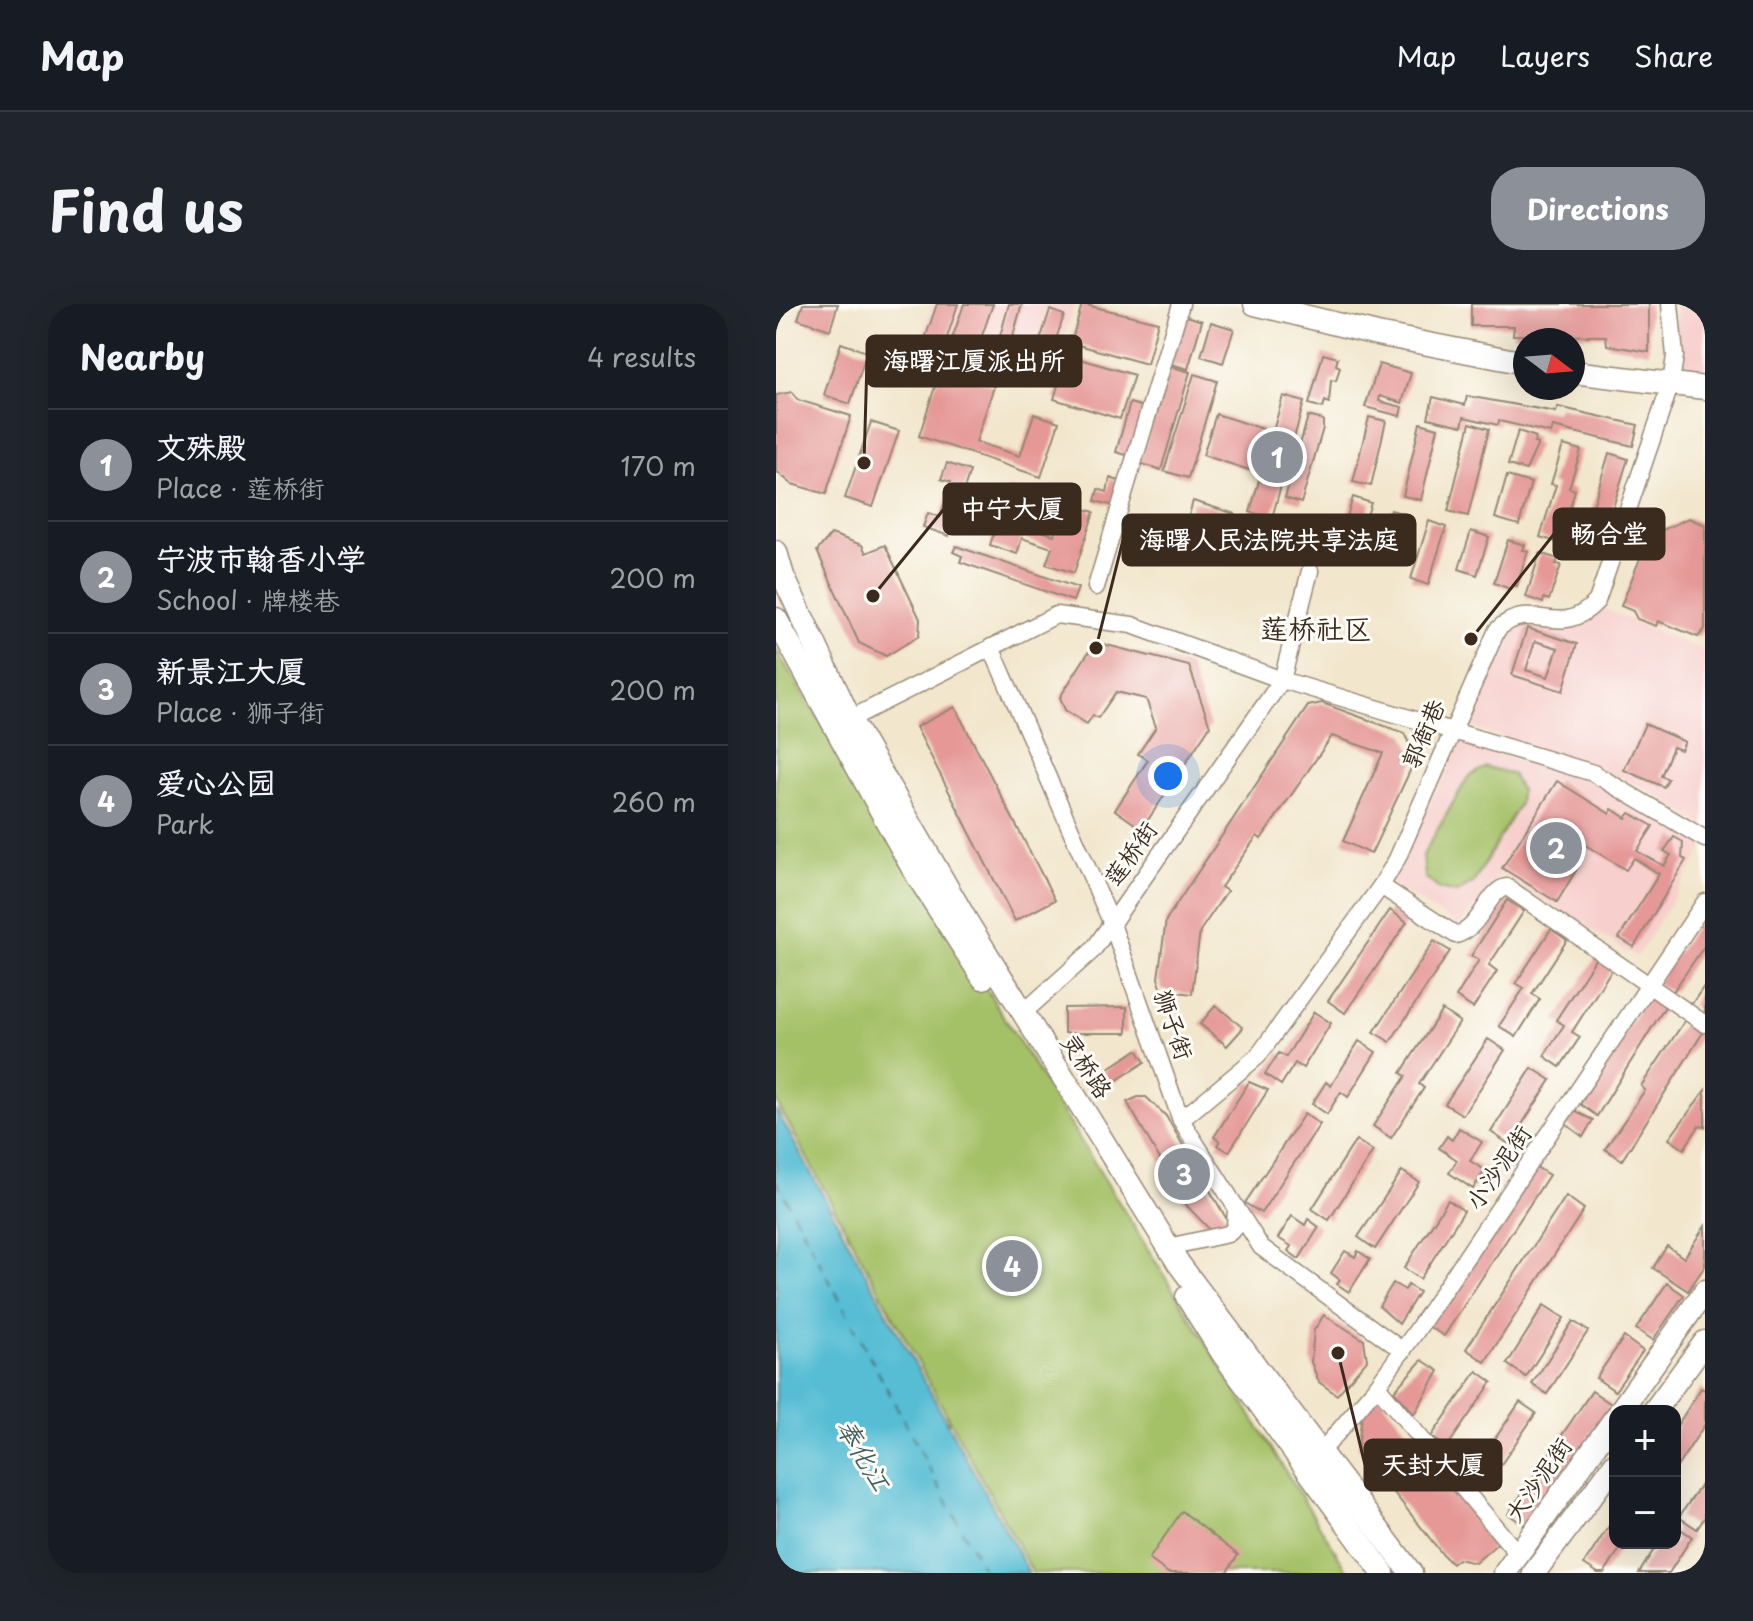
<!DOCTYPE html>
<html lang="en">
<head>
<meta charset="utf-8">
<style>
	body { margin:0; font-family:"Playpen Sans","LXGW WenKai TC",sans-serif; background:#20242c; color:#f1f3f6 }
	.controls { position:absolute; right:24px; bottom:24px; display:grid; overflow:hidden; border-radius:16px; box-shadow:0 8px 32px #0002 }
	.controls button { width:72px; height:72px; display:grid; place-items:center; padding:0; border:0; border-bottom:2px solid #363941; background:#171b24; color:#f1f3f6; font:40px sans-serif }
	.compass { position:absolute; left:737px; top:24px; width:72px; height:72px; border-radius:50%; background:#171b24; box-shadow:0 8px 32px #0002; rotate:106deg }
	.you { position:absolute; left:392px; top:472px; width:28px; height:28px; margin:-20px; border:6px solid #fff; border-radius:50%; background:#1a73e8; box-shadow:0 0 0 12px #1a73e833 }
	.badge { display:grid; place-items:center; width:52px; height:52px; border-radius:50%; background:#8c9099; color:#fff; font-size:26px; font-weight:700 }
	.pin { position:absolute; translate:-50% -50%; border:4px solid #fff; box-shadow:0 2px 8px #0006 }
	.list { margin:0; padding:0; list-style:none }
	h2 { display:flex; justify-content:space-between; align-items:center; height:104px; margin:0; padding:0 32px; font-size:34px }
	h2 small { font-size:26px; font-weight:400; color:#9ea1a6 }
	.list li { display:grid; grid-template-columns:52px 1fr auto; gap:24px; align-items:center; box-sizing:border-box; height:112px; padding:0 32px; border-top:2px solid #363941 }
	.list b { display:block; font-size:30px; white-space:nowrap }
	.list p { margin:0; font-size:26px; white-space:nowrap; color:#9ea1a6 }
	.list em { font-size:26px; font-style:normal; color:#9ea1a6 }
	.map { position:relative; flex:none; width:929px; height:1269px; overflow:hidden; border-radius:32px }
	header { display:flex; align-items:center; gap:48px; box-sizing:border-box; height:112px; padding:0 40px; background:#171b24; border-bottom:2px solid #363941 }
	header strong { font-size:38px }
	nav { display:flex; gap:44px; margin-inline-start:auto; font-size:28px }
	.intro { display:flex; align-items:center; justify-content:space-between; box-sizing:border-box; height:192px; padding:0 48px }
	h1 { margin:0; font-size:56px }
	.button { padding:20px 36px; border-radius:32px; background:#8c9099; color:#fff; font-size:28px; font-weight:700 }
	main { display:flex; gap:48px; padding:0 48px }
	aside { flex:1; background:#171b24; border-radius:32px; box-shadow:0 8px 32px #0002 }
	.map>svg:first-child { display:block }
	.built { fill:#f7d0ce }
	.green { fill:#a5c167; stroke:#707642; stroke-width:2 }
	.water { fill:#56bdd4; stroke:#487479; stroke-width:2 }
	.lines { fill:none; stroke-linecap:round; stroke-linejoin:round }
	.ferry { stroke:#445d5e; stroke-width:2; stroke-dasharray:10 8; stroke-linecap:butt }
	.building { fill:#e59896; fill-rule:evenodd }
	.street-casing { stroke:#968875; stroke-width:19 }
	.secondary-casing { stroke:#968875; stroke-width:25 }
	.street { stroke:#fff; stroke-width:16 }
	.secondary { stroke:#fff; stroke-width:22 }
	.labels { text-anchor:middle; stroke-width:6; stroke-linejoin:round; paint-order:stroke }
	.street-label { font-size:24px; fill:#3b2a1e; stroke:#fdfcf7 }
	.water-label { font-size:26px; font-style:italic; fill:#445d5e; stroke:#fdfcf7 }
	.quarter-label { font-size:28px; fill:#3b2a1e; stroke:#fdfcf7 }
	.leader { fill:none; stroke:#3b2a1e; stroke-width:3 }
	.callout-dot { fill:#3b2a1e; stroke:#fdfcf7; stroke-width:3 }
	.callout { fill:#3b2a1e; stroke:#3b2a1e; stroke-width:3 }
	.callout-label { font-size:26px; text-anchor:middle; font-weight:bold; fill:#fff }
</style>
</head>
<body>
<header>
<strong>Map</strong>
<nav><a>Map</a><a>Layers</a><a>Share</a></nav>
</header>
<div class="intro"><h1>Find us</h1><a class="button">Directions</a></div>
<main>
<aside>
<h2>Nearby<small>4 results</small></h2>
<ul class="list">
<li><span class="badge">1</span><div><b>文殊殿</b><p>Place · 莲桥街</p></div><em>170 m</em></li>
<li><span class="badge">2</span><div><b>宁波市翰香小学</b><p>School · 牌楼巷</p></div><em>200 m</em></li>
<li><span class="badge">3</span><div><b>新景江大厦</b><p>Place · 狮子街</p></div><em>200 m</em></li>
<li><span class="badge">4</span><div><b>爱心公园</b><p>Park</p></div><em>260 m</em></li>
</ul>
</aside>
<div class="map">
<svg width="929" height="1269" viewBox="0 0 929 1269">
	<rect width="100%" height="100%" fill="#fdfcf7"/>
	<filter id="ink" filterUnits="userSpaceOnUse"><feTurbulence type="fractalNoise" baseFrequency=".0125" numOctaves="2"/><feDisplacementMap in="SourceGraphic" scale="16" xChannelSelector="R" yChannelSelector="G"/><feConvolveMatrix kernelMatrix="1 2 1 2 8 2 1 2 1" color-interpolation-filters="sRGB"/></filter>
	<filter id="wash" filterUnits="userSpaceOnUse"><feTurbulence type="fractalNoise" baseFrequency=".006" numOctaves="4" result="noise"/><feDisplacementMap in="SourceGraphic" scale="32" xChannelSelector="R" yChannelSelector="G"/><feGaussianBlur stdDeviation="1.8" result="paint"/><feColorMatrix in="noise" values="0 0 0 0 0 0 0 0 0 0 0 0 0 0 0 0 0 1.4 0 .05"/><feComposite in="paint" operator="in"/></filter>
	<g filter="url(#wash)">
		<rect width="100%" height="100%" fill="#f2e6cc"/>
		<g class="built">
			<path d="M156 0H299L271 82 139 52Z"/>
			<path d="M900 0H929V74L902 73Z"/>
			<path d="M824 303 929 347V522L868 484 815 462 689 421 724 334 751 315 803 321Z"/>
			<path d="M685 438 813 477 929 542 861 653 724 569 684 622 613 579Z"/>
		</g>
		<g class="green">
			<path d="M0 346 573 1269H257L0 797Z"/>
			<path d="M710 463 736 470 744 486 743 500 698 578 681 589 663 585 649 573 647 551 692 473Z"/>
		</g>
		<path class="water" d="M0 805 253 1269H0Z"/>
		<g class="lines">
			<path class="ferry" d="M0 876 209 1269"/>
		</g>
		<g id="blocks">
			<g class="building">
				<path d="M27 0H62L54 26 22 15Z"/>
				<path d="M161 0H182L163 58 143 52Z"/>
				<path d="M188 0H217L202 43 176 35Z"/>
				<path d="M233 0H246L228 64 216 61Z"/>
				<path d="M306 0 382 18 371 60 295 39Z"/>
				<path d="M695 0H873V48L831 41 830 32 737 31 738 22H695Z"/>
				<path d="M274 6 288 11 267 75 253 70Z"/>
				<path d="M408 11 426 17 412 65 394 60Z"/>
				<path d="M435 18 458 25 447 59 425 52Z"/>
				<path d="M65 39 91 48 74 100 48 91Z"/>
				<path d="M547 50 562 54 560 61 564 63 560 77 555 76 553 99 549 97 547 104 533 100Z"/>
				<path d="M291 51 358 71 344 115 278 95Z"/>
				<path d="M603 60 635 69 626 99 604 92 603 97 626 103 624 112 589 103Z"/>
				<path d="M393 62 414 68 385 166 363 159Z"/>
				<path d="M165 64 218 82 200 138 244 152 258 110 283 118 265 173 143 132Z"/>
				<path d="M418 70 441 77 412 174 388 167Z"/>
				<path d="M16 88 22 96 75 112 50 190 16 180 0 167V91Z"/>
				<path d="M507 92 528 98 496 214 474 208Z"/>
				<path d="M691 92 780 108 782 103 862 121 857 142 777 123 775 129 723 117 722 121 688 113 686 122 652 114 657 93 689 101Z"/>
				<path d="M354 99 368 103 354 152 340 148Z"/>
				<path d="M440 110 487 125 473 166 427 151Z"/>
				<path d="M532 112 547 116V124L525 199 509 194Z"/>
				<path d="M593 113 610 117 595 182 577 178Z"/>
				<path d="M95 118 123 127 97 203 69 194Z"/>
				<path d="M644 119 662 124 645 196 627 192Z"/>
				<path d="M694 119 713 125 692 212 672 207Z"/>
				<path d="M742 127 760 133 758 139 762 140 750 166 732 161Z"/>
				<path d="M787 141 805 146 793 184 799 186 784 239 764 233 780 181 775 180Z"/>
				<path d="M833 149 852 155 823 248 805 242Z"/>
				<path d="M171 159 194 167 173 232 147 223 152 209 164 213 175 178 165 175Z"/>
				<path d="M731 172 755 179 743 221 719 214Z"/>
				<path d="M334 174 346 178 339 202 319 197 322 185 331 188Z"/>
				<path d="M233 184 260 193 250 222 278 231 289 199 318 208 298 269 270 260 276 244 246 234 241 250 214 241Z"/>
				<path d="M577 193 595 199 583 237 565 232Z"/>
				<path d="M417 197 459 210 451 238 409 225Z"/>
				<path d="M615 206 632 211 620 250 603 244Z"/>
				<path d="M913 214 929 221V325L922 333 882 317 880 322 861 315 857 307 845 302 873 232Z"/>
				<path d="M653 217 670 223 652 281 635 275Z"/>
				<path d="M695 227 713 233 701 271 683 265Z"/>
				<path d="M55 230 86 241 90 249 109 241 144 315 143 332 110 352 83 339 41 247Z"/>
				<path d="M732 236 749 241 747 246 752 247 741 282 736 281 734 285 718 279Z"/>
				<path d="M180 242 302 284 297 297 184 258 186 252 177 248Z"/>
				<path d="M764 249 782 255 780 260 785 261 773 296 768 294 767 299 750 293Z"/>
				<path d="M751 324 801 340 787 387 736 371ZM759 337 782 344 772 373 750 366Z"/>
				<path d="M319 338 413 362 434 422 366 525 339 506 372 456 362 450 380 423 370 395 340 388 322 414 317 411 311 420 289 406 284 393Z"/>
				<path d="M546 399 628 429 640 454 595 550 567 537 607 449 556 432 485 535 481 532 445 583 451 587 424 627 416 690 386 686 382 674 390 616 532 402Z"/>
				<path d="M179 403 279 596 239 617 140 423Z"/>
				<path d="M869 420 909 438 905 446 897 443 885 472 892 475 888 483 848 466Z"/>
				<path d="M781 477 834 510 836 505 850 514 854 509 877 522 861 547 888 562 895 551 888 547 898 533 907 538 906 554 910 556 858 643 843 634 883 570 858 554 850 566 801 536 789 555 802 563 781 598 726 564Z"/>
				<path d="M731 596 748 607 713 661 721 667 697 704 680 693 703 656 695 652Z"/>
				<path d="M614 606 631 618 569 709 552 697Z"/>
				<path d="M929 608V641L896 689 881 679Z"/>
				<path d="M775 625 791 636 756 690 764 695 740 733 723 722 748 684 740 679Z"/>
				<path d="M658 637 674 647 614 738 598 728Z"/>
				<path d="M822 651 838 662 796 728 804 733 784 763 768 752 788 721 780 716Z"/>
				<path d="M929 681V710L915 701Z"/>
				<path d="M873 690 890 701 821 812 804 800Z"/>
				<path d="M440 701 467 724 451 742 424 720Z"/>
				<path d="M351 703V729H288V704Z"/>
				<path d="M666 706 684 718 643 780 648 784 615 834 597 822 630 772 625 769Z"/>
				<path d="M538 708 555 719 527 764 519 759 505 781 489 770 503 749 510 753Z"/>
				<path d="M910 715 928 727 846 856 829 845 869 786 865 782Z"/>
				<path d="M712 735 729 746 687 811 669 800Z"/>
				<path d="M583 737 600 748 572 793 565 788 551 810 536 800 550 778 555 782Z"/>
				<path d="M361 746 369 758 335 780 327 768Z"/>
				<path d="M756 764 775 776 733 840 715 828Z"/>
				<path d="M473 778 492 786 453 848 441 841 444 837 438 833Z"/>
				<path d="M929 786V823L923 822 908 845 893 835Z"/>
				<path d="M362 793H370L390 812 453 919 446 924 434 926 411 902 351 798Z"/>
				<path d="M798 807 817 816 807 833 790 820Z"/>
				<path d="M528 810 544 820 485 909 469 899Z"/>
				<path d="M683 824 706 838 694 857 709 866 697 885 673 869 681 856 663 844 671 832 676 836Z"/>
				<path d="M580 836 597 847 553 916 536 905Z"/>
				<path d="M757 861 773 871 668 1032 652 1022Z"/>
				<path d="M626 867 643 878 599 945 582 933Z"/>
				<path d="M790 892 808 905 709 1058 690 1045Z"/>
				<path d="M672 896 688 907 644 975 628 964Z"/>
				<path d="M516 912 529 921 532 915 543 923 523 955 512 947 515 942 502 934Z"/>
				<path d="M929 922V962L912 987 877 964 891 942 908 954Z"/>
				<path d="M569 947 579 953 582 947 594 955 573 988 561 980 564 976 555 969Z"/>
				<path d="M617 979 629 986 632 981 643 988 623 1020 603 1002Z"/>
				<path d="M891 979 908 991 877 1036 860 1025Z"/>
				<path d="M768 1001 788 1014 750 1073 731 1060Z"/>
				<path d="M548 1011 588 1036 591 1056 561 1091 543 1078 535 1058 538 1026Z"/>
				<path d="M797 1017 812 1027 771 1090 756 1080Z"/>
				<path d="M848 1033 867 1047 839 1087 820 1074Z"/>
				<path d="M646 1056 663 1067 638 1110 618 1087Z"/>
				<path d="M701 1067 716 1078 671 1143 655 1133Z"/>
				<path d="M925 1084 929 1086V1120L899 1166V1125Z"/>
				<path d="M816 1087 835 1100 751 1223 732 1210Z"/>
				<path d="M603 1093 723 1238 699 1259 682 1255 676 1260 667 1251 582 1143 586 1111Z"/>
				<path d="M744 1098 760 1109 711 1181 695 1170Z"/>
				<path d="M929 1175V1213L921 1225 903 1213Z"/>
				<path d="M406 1207 462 1251 450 1269H392L373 1255Z"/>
				<path d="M839 1213V1239H848L828 1269H822L808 1260Z"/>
				<path d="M899 1221 916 1233 893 1269H863L882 1239H899Z"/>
			</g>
		</g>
	</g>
	<g filter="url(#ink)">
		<use href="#blocks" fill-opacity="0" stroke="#968875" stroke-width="2"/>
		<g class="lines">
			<g class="street-casing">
				<g id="street">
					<path d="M320 283 405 0"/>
					<path d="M215 343 336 620 405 816 485 943 627 1047"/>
					<path d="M74 415 280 311 356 321 506 376 817 469 929 535"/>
					<path d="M605 582 680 631C706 624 711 586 731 583L929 720"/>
					<path d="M246 710 317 646 506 376 534 267"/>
					<path d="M405 816 482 752 605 582 621 555 721 326C757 292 782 339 821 297L895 79 899 52 894 0"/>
					<path d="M392 943 452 930 459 924 460 904"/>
					<path d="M601 1082 742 1250"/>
					<path d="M545 1148 601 1082 639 1029 929 598"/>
				</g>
			</g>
			<g class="secondary-casing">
				<g id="secondary">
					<path d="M479 0 601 30 749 59"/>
					<path d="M797 68 929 84"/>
					<path d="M0 248 7 272 74 415 191 618 403 960 635 1269"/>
					<path d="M0 315 137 565 207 674"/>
					<path d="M411 993 447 1050 607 1269"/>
					<path d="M844 1107 929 987"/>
					<path d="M878 1107 929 1038"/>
					<path d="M729 1269 839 1114"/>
					<path d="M758 1269 839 1160"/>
				</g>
			</g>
			<use href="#street" class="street"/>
			<use href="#secondary" class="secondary"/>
		</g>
	</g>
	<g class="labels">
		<g class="street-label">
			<text transform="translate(648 430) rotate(-67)" y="8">郭衙巷</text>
			<text transform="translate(355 550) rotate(-55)" y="8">莲桥街</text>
			<text transform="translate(397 721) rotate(71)" y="8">狮子街</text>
			<text transform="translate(310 762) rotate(57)" y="8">灵桥路</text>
			<text transform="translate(723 864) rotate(-56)" y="8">小沙泥街</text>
			<text transform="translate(763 1176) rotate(-55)" y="8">大沙泥街</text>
		</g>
		<g class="water-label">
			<text transform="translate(87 1151) rotate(59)" y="9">奉化江</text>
		</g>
		<g class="quarter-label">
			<text x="540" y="335">莲桥社区</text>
		</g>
	</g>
	<path class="leader" d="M88 159L91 57M97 292L168 205M695 335L778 230M320 344L347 236M562 1049L589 1161"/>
	<g class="callout-dot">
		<circle cx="88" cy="159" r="8"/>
		<circle cx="97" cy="292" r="8"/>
		<circle cx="695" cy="335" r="8"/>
		<circle cx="320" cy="344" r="8"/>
		<circle cx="562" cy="1049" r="8"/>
	</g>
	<g class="callout">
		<rect x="91" y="32" width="214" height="50" rx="8"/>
		<rect x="168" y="180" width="136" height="50" rx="8"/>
		<rect x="778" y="205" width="110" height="50" rx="8"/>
		<rect x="347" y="211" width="292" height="50" rx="8"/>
		<rect x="589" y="1136" width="136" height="50" rx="8"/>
	</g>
	<g class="callout-label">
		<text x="198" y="66">海曙江厦派出所</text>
		<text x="236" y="214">中宁大厦</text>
		<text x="833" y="239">畅合堂</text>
		<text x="493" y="245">海曙人民法院共享法庭</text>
		<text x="657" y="1170">天封大厦</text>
	</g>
</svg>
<div class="controls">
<button>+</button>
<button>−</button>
</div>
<svg class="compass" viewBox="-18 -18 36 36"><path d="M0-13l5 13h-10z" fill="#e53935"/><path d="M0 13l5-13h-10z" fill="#9ea1a6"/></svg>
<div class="you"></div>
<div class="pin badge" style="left:501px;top:153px">1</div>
<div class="pin badge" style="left:780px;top:544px">2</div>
<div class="pin badge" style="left:408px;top:870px">3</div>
<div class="pin badge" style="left:236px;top:962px">4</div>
</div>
</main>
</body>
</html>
